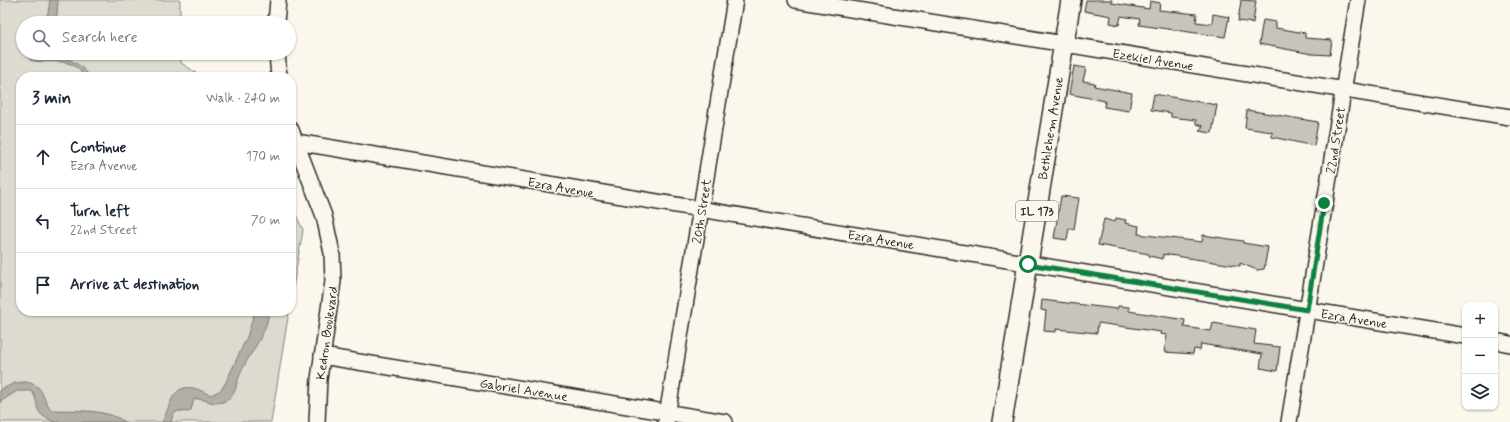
<!DOCTYPE html>
<html lang="en">
<head>
<meta charset="utf-8">
<style>
	body { margin:0; font-family:Mynerve,sans-serif; background:#f2f2f3; color:#1f2937 }
	.controls { position:absolute; right:12px; bottom:12px; display:grid; overflow:hidden; border-radius:8px; box-shadow:0 1px 3px #0004 }
	.controls button { width:36px; height:36px; display:grid; place-items:center; padding:0; border:0; border-bottom:1px solid #e0e1e3; background:#fff; color:#1f2937; font:20px sans-serif }
	.stop { position:absolute; width:12px; height:12px; margin:-9px; border:3px solid #0b8043; border-radius:50%; background:#fff }
	.stop.end { background:#0b8043; border-color:#fff; box-shadow:0 1px 4px #0008 }
	.list { margin:0; padding:0; list-style:none }
	h2 { display:flex; justify-content:space-between; align-items:center; height:52px; margin:0; padding:0 16px; font-size:17px }
	h2 small { font-size:13px; font-weight:400; color:#747a83 }
	.list li { display:grid; grid-template-columns:26px 1fr auto; gap:12px; align-items:center; box-sizing:border-box; height:64px; padding:0 16px; border-top:1px solid #e0e1e3 }
	.list b { display:block; font-size:15px; white-space:nowrap }
	.list p { margin:0; font-size:13px; white-space:nowrap; color:#747a83 }
	.list em { font-size:13px; font-style:normal; color:#747a83 }
	.icon { flex:none; width:22px; height:22px; fill:none; stroke:currentColor; stroke-width:2; stroke-linecap:round; stroke-linejoin:round }
	.map { position:relative; flex:none; width:1510px; height:422px; overflow:hidden }
	.search { position:absolute; background:#fff; box-shadow:0 1px 3px #0004; left:16px; top:16px; width:280px; height:44px; display:flex; align-items:center; gap:10px; box-sizing:border-box; padding:0 14px; border-radius:22px; color:#747a83; font-size:15px }
	.panel { position:absolute; background:#fff; box-shadow:0 1px 3px #0004; left:16px; top:72px; width:280px; height:244px; border-radius:16px }
	.map>svg:first-child { display:block }
	.green { fill:#dddad0; stroke:#84827e }
	.water { fill:#b1afa7; stroke:#7b7a75 }
	.building { fill:#c7c4bc; stroke:#2b2b2b }
	.lines { fill:none; stroke-linecap:round; stroke-linejoin:round }
	.minor-casing { stroke:#2b2b2b; stroke-width:18 }
	.major-casing { stroke:#2b2b2b; stroke-width:22 }
	.minor { stroke:#fbf7ec; stroke-width:15 }
	.major { stroke:#fbf7ec; stroke-width:19 }
	.route { stroke:#0b8043; stroke-width:5 }
	.labels { text-anchor:middle; stroke-width:3; stroke-linejoin:round; paint-order:stroke }
	.shield { fill:#fbf7ec; stroke:#696865; stroke-width:1 }
	.shield-label { font-size:12px; font-weight:bold; fill:#2b2b2b }
	.street-label { font-size:13px; fill:#2b2b2b; stroke:#fbf7ec }
</style>
</head>
<body>
<div class="map">
<svg width="1510" height="422" viewBox="0 0 1510 422">
	<rect width="100%" height="100%" fill="#fbf7ec"/>
	<filter id="ink" filterUnits="userSpaceOnUse"><feTurbulence type="fractalNoise" baseFrequency=".025" numOctaves="2"/><feDisplacementMap in="SourceGraphic" scale="8" xChannelSelector="R" yChannelSelector="G"/><feConvolveMatrix kernelMatrix="1 2 1 2 8 2 1 2 1" color-interpolation-filters="sRGB"/></filter>
	<g filter="url(#ink)">
		<g class="green">
			<path d="M0 0H180V23H23V53H181V63L203 77H21V311H289L271 422H0Z"/>
			<path d="M291 204 303 230 291 299Z"/>
		</g>
		<g class="water">
			<path d="M50 0H58L57 15 52 23H42L48 13Z"/>
			<path d="M27 53C49 53 77 56 90 77H84C73 54 48 65 30 60Z"/>
			<path d="M255 311H269C267 336 247 355 239 377 236 384 236 394 229 399 215 408 206 398 194 399L191 410 189 412 178 411 173 414 171 422H162C170 409 171 384 193 388 199 389 205 393 211 395L221 390 226 382 247 337Z"/>
			<path d="M25 382C46 385 40 397 51 410 74 411 105 408 125 422H55C30 412 42 408 32 391H17L0 402V390L15 383Z"/>
		</g>
		<g class="building">
			<path d="M1086 0H1112V3L1149 9 1150 1 1160 3 1159 10 1197 14 1196 22 1212 24 1213 14 1229 17 1225 37 1139 25 1140 19 1121 16 1119 25 1110 23 1111 16 1084 11Z"/>
			<path d="M1241 0 1256 1 1253 23 1238 21Z"/>
			<path d="M1263 20 1276 22V28L1305 33V38L1332 40 1330 55 1312 54 1259 44Z"/>
			<path d="M1074 66 1086 68 1083 81 1095 83 1094 86 1132 93 1129 111 1104 107 1105 101 1069 94Z"/>
			<path d="M1154 94 1217 105 1212 133 1199 131 1203 126 1196 124V120L1171 117V113L1151 110Z"/>
			<path d="M1247 110 1318 122 1314 146 1272 137V132L1245 128Z"/>
			<path d="M1061 196 1079 198 1074 229 1069 228 1067 240 1054 238Z"/>
			<path d="M1116 218 1126 220 1125 223 1139 226 1138 234 1202 242 1203 235 1243 241V243L1268 247 1264 269 1257 270 1240 263V266L1163 254V259L1149 256V254L1098 245 1104 219 1115 222Z"/>
			<path d="M1042 300 1117 309 1118 306 1129 307V311L1185 320 1184 327 1211 331 1213 323 1256 330 1254 344 1280 347 1277 371 1260 368 1262 354 1201 344 1200 350 1194 349 1193 354 1164 352 1167 335 1160 334 1161 332 1098 323 1097 333 1056 329V332L1044 331 1046 311 1041 310Z"/>
		</g>
		<g class="lines">
			<g class="minor-casing">
				<g id="minor">
					<path d="M796 0 1510 117"/>
					<path d="M276 23 278 0"/>
					<path d="M277 53 279 77"/>
					<path d="M291 130 324 216 332 253 333 281 319 379 317 422"/>
					<path d="M296 142 1465 336"/>
					<path d="M1495 341 1510 344"/>
					<path d="M322 356 725 422"/>
					<path d="M666 422 735 0"/>
					<path d="M1289 422 1358 0"/>
				</g>
			</g>
			<g class="major-casing">
				<path id="major" d="M1002 422 1071 0"/>
			</g>
			<use href="#minor" class="minor"/>
			<use href="#major" class="major"/>
		</g>
	</g>
	<g class="lines" filter="url(#ink)">
		<path class="route" d="M1028 264 1307 310 1324 203"/>
	</g>
	<g class="labels">
		<rect class="shield" x="1016" y="201" width="42" height="20" rx="3"/>
		<g class="shield-label">
			<text x="1037" y="215">IL 173</text>
		</g>
		<g class="street-label">
			<text transform="translate(1153 59) rotate(9)" y="5">Ezekiel Avenue</text>
			<text transform="translate(1050 128) rotate(-81)" y="5">Bethlehem Avenue</text>
			<text transform="translate(1335 140) rotate(-81)" y="5">22nd Street</text>
			<text transform="translate(561 187) rotate(10)" y="5">Ezra Avenue</text>
			<text transform="translate(701 211) rotate(-81)" y="5">20th Street</text>
			<text transform="translate(881 239) rotate(9)" y="5">Ezra Avenue</text>
			<text transform="translate(1354 318) rotate(9)" y="5">Ezra Avenue</text>
			<text transform="translate(326 333) rotate(-82)" y="5">Kedron Boulevard</text>
			<text transform="translate(524 389) rotate(9)" y="5">Gabriel Avenue</text>
		</g>
	</g>
</svg>
<div class="controls">
<button>+</button>
<button>−</button>
<button><svg class="icon" aria-label="layers" viewBox="0 0 24 24"><path d="M12 4l9 5-9 5-9-5zM3 14l9 5 9-5"/></svg></button>
</div>
<div class="stop" style="left:1028px;top:264px"></div>
<div class="stop end" style="left:1324px;top:203px"></div>
<div class="search"><svg class="icon" aria-label="search" viewBox="0 0 24 24"><circle cx="10" cy="10" r="6"/><path d="M15 15l6 6"/></svg>Search here</div>
<section class="panel">
<h2>3 min<small>Walk · 240 m</small></h2>
<ul class="list">
<li><svg class="icon" aria-label="ahead" viewBox="0 0 24 24"><path d="M12 20V5M6 11l6-6 6 6"/></svg><div><b>Continue</b><p>Ezra Avenue</p></div><em>170 m</em></li>
<li><svg class="icon" aria-label="left" viewBox="0 0 24 24"><path d="M17 20v-9H6M10 6l-5 5 5 5"/></svg><div><b>Turn left</b><p>22nd Street</p></div><em>70 m</em></li>
<li><svg class="icon" aria-label="arrive" viewBox="0 0 24 24"><path d="M6 21V4h12l-3 4 3 4H6"/></svg><div><b>Arrive at destination</b></div></li>
</ul>
</section>
</div>
</body>
</html>
